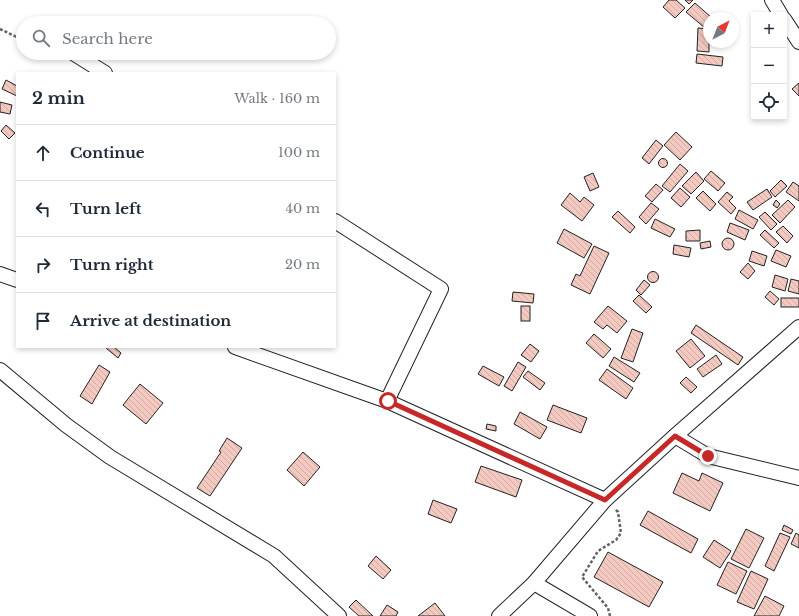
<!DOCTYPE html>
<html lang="en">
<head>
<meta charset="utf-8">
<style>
	body { margin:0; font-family:"Libre Baskerville",serif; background:#f2f2f3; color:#1f2937 }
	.controls { position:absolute; right:12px; top:12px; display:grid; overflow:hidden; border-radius:0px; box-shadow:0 2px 6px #0003 }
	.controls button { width:36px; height:36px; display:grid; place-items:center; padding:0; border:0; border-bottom:1px solid #e0e1e3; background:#fff; color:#1f2937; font:20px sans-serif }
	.compass { position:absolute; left:703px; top:12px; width:36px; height:36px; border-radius:50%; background:#fff; box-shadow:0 2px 6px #0003; rotate:42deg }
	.stop { position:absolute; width:12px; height:12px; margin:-9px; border:3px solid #c62828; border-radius:50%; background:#fff }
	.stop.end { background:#c62828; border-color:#fff; box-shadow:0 1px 4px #0008 }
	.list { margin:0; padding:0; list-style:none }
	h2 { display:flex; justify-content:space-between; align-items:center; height:52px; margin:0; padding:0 16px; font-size:17px }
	h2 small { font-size:13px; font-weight:400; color:#747a83 }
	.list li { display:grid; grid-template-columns:26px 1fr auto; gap:12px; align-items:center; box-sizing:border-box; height:56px; padding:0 16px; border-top:1px solid #e0e1e3 }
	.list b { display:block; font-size:15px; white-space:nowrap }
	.list em { font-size:13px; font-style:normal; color:#747a83 }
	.icon { flex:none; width:22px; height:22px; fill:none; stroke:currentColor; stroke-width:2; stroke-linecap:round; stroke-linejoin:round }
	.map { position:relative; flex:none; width:799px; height:616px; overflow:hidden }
	.search { position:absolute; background:#fff; box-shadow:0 2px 6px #0003; left:16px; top:16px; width:320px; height:44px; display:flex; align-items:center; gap:10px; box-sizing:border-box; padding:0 14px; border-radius:22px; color:#747a83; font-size:15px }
	.panel { position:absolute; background:#fff; box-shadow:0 2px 6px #0003; left:16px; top:72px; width:320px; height:276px; border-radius:0px }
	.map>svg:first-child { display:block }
	.building { fill:url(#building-back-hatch); stroke:#222 }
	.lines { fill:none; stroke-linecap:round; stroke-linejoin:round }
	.street-casing { stroke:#222; stroke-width:16 }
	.path { stroke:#646464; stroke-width:2.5; stroke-dasharray:3 2; stroke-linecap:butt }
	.street { stroke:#fff; stroke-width:14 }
	.route { stroke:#c62828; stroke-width:5 }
</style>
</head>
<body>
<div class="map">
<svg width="799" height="616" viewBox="0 0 799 616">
	<defs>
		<pattern id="building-back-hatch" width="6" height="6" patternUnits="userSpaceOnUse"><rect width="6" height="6" fill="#f3c9c0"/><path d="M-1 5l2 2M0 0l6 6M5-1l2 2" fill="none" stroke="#d0aca5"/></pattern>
	</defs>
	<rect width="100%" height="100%" fill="#fff"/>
	<g class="building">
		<path d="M669 0H676L685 8 675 18 663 7Z"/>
		<path d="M685 0H693L689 4Z"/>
		<path d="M695 3 712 18H709V23L705 28 686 12Z"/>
		<path d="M171 19 182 22 181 23H170Z"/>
		<path d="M698 28 709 29V52L697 51Z"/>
		<path d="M697 54 723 57 722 66 696 63Z"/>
		<path d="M6 80 17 86V96L2 89Z"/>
		<path d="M799 83V96L792 89Z"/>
		<path d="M0 102 12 105 10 114 0 112Z"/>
		<path d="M6 125 15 133 9 139 1 131Z"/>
		<path d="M676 132 692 147 680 160 664 145Z"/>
		<path d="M656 140 663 146 649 164 642 158Z"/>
		<circle cx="663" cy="163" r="4.5"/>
		<path d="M680 164 688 171 670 192 662 186Z"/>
		<path d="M711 171 725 183 718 191 704 179Z"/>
		<path d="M696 172 704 181 691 194 682 186Z"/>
		<path d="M593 173 599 187 590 191 584 177Z"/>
		<path d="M781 180 787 186 775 197 770 191Z"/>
		<path d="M793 182 799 186V201L786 192Z"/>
		<path d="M656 184 663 190 652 202 645 196Z"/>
		<path d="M680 188 690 197 681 207 671 198Z"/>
		<path d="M767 189 772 197 753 210 747 202Z"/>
		<path d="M703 191 716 204 710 211 696 198Z"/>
		<path d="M727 192 733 197 729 201 736 208 731 214 718 202Z"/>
		<path d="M570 193 580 202 584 197 594 205 582 221 561 205Z"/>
		<path d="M776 200 780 204 777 208 773 205Z"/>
		<path d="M788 200 795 207 780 223 772 215Z"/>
		<path d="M651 203 659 209 646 224 639 217Z"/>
		<path d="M739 210 758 220 753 229 735 219Z"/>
		<path d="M618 211 635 227 630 233 612 217Z"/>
		<path d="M765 212 777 224 771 230 759 217Z"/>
		<path d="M655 219 675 229 670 237 651 228Z"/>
		<path d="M730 223 749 230 745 240 727 232Z"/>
		<path d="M783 226 793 236 787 243 776 232Z"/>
		<path d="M564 229 592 244 584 258 557 243Z"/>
		<path d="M700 230V241H686V231Z"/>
		<path d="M765 230 779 243 774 248 760 235Z"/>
		<circle cx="728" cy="244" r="6"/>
		<path d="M710 241 711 247 701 249 700 243Z"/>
		<path d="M674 245 691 248 689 257 673 254Z"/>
		<path d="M594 246 609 253 590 294 571 285 576 274 580 276Z"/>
		<path d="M776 250 791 256 786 267 771 261Z"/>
		<path d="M752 251 767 256 764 266 749 261Z"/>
		<path d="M748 263 755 271 748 279 740 272Z"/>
		<circle cx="653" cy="277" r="5.5"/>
		<path d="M775 275 788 279 785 291 772 287Z"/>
		<path d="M791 279 799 281V294L788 291Z"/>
		<path d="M644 280 650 285 641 295 636 290Z"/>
		<path d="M770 291 779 299 774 305 765 297Z"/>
		<path d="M513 292 534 294 533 303 512 301Z"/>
		<path d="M639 295 652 307 646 313 633 301Z"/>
		<rect x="781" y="298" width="18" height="9"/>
		<rect x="521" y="306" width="9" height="15"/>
		<path d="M608 306 627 321 617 333 607 325 603 329 594 322Z"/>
		<path d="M696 325 743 357 738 365 691 333Z"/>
		<path d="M632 329 643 333 633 362 621 358Z"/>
		<path d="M594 334 611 349 603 358 586 343Z"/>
		<path d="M691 339 705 356 690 368 676 351Z"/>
		<path d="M530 344 539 351 531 362 521 355Z"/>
		<path d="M107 347H114L121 353 118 358 106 348Z"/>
		<path d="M716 355 722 364 703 377 697 369Z"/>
		<path d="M614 357 640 373 634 382 609 366Z"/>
		<path d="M518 362 526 367 512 391 504 386Z"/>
		<path d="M99 365 110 372 92 404 80 396Z"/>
		<path d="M483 366 504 377 499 386 478 374Z"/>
		<path d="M607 369 633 388 626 399 599 380Z"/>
		<path d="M528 371 545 383 540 390 523 377Z"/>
		<path d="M686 377 697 387 691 393 680 383Z"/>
		<path d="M140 384 163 403 146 424 123 405Z"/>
		<path d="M553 405 587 418 581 433 547 420Z"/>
		<path d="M520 412 547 427 540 439 514 424Z"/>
		<path d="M487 424 496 426V431L486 429Z"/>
		<path d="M227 438 242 448 210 496 197 488 221 452 219 451Z"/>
		<path d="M303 452 320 467 304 486 287 470Z"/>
		<path d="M481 466 522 480 516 497 475 482Z"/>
		<path d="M682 473 699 481 702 473 723 483 710 511 673 493Z"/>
		<path d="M433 500 457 509 451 523 428 514Z"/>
		<path d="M648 511 698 539 691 553 640 525Z"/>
		<path d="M784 525 793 530 791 534 782 530Z"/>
		<path d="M746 529 764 538 749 568 731 559Z"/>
		<path d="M780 533 790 537 774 571 765 566Z"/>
		<path d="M796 533 799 535V548L791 544Z"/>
		<path d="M714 540 731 551 720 568 703 557Z"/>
		<path d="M608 552 663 582 649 607 594 577Z"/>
		<path d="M376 556 391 570 383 579 368 566Z"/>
		<path d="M728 562 747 571 736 594 717 585Z"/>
		<path d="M751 571 768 579 754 609 737 602Z"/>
		<path d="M765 596 784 606 779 616H754Z"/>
		<path d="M356 600 373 616H359L349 607Z"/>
		<path d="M435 603 445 616H418Z"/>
		<path d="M387 605 398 612 396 616H380Z"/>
	</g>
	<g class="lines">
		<g class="street-casing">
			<g id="street">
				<path d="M772 0 781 15"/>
				<path d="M784 19 799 42"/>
				<path d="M73 53 105 73"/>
				<path d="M335 221 441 289 387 401"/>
				<path d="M0 274 17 280"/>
				<path d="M235 347 387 401 605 500"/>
				<path d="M0 370 66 425 110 457 274 556 339 616"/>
				<path d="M675 436 708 456 799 478"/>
				<path d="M534 583 590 616"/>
				<path d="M499 616 534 583 605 500 675 436 799 327"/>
			</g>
		</g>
		<g class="path">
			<path d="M0 29 23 40"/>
			<path d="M610 616 608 608 582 577 598 551 616 540 621 533 618 512 615 509"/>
		</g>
		<use href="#street" class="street"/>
	</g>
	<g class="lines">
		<path class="route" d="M388 401 605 500 675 436 708 456"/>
	</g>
</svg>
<div class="controls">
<button>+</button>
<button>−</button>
<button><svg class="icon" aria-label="locate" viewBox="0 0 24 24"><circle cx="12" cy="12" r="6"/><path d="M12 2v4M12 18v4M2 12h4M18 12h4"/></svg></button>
</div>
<svg class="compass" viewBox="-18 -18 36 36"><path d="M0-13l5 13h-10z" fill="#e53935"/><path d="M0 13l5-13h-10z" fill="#747a83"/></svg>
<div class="stop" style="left:388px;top:401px"></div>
<div class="stop end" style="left:708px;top:456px"></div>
<div class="search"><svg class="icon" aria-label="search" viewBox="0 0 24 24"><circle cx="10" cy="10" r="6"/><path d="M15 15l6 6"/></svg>Search here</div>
<section class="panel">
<h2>2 min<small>Walk · 160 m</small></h2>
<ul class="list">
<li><svg class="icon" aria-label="ahead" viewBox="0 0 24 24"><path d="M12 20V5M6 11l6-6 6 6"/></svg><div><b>Continue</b></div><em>100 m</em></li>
<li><svg class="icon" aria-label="left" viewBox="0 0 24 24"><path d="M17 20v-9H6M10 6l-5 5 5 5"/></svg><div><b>Turn left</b></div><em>40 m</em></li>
<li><svg class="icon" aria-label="right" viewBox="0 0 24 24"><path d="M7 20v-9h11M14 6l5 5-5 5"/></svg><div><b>Turn right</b></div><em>20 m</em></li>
<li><svg class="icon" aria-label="arrive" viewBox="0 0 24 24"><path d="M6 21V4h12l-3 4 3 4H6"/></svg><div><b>Arrive at destination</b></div></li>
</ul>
</section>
</div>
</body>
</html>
